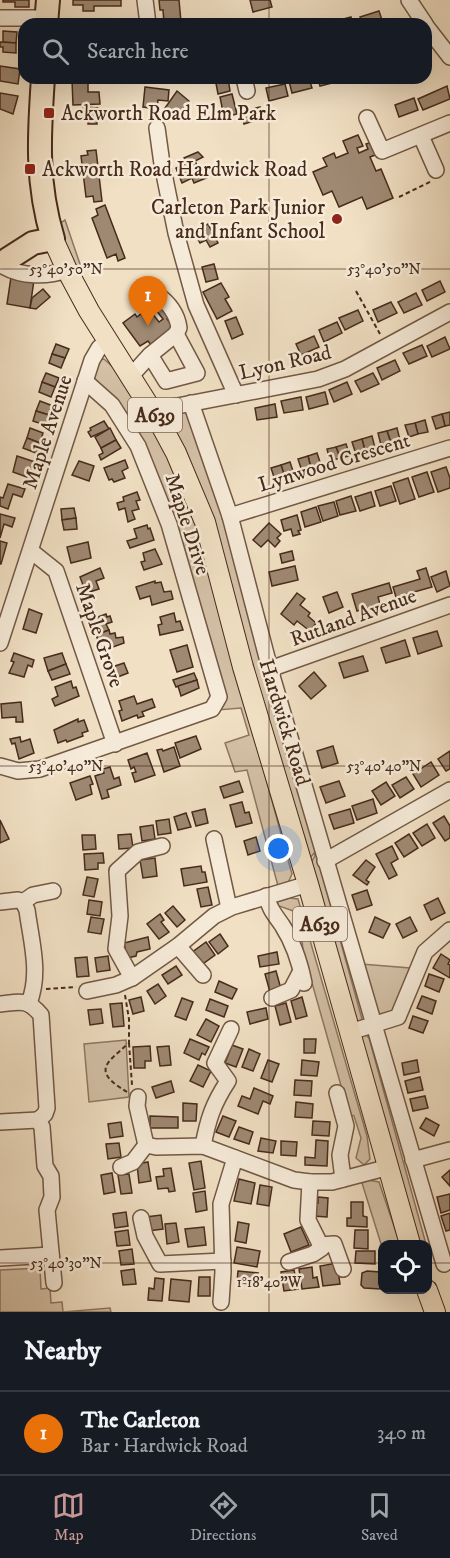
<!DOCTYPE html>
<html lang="en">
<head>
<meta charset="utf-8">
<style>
	body { margin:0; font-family:"IM FELL DW Pica",serif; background:#242831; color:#f1f3f6 }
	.controls { position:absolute; right:18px; bottom:18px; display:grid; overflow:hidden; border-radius:12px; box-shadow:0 6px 24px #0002 }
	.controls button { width:54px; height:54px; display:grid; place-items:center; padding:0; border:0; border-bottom:2px solid #363941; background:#171b24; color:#f1f3f6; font:30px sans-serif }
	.you { position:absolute; left:279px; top:849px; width:21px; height:21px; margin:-15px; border:4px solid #fff; border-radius:50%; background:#1a73e8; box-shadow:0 0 0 9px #1a73e833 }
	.badge { display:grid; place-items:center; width:39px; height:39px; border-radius:50%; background:#c59692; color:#fff; font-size:20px; font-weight:700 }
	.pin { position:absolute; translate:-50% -50px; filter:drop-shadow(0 2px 3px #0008) }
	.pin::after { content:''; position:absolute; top:32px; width:21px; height:18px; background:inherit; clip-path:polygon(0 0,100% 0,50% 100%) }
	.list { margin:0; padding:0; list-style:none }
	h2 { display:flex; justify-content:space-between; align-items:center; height:78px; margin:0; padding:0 24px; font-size:26px }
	h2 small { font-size:20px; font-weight:400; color:#9ea1a6 }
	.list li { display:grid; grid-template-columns:39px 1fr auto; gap:18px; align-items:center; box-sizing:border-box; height:84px; padding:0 24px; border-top:2px solid #363941 }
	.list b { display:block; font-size:22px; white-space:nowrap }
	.list p { margin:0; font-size:20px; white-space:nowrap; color:#9ea1a6 }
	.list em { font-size:20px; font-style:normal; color:#9ea1a6 }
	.icon { flex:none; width:33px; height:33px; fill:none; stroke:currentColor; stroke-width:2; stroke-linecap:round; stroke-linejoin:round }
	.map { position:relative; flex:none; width:450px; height:1312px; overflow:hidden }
	.search { position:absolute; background:#171b24; box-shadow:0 6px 24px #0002; left:18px; right:18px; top:18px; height:66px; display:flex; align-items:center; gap:15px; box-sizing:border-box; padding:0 21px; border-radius:18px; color:#9ea1a6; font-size:22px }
	.sheet { height:162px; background:#171b24 }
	nav { display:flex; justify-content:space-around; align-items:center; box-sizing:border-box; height:84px; border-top:2px solid #363941; background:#171b24; font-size:16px; color:#9ea1a6 }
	nav a { display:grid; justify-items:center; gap:3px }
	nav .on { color:#c59692 }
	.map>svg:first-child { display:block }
	.green { fill:#d4c1a7; stroke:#8e7661; stroke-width:1.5 }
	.building { fill:#9f8973; stroke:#472b1b; stroke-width:1.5 }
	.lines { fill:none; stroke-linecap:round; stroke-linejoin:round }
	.minor-casing { stroke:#725845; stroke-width:18 }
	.major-casing { stroke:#472b1b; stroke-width:22 }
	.highway-casing { stroke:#472b1b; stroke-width:26 }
	.path { stroke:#472b1b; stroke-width:2; stroke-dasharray:4.5 3; stroke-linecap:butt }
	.minor { stroke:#f6ebd9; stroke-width:15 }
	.major { stroke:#f1e0c4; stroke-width:20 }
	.highway { stroke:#f1e0c4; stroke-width:22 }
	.ticks { fill:none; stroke:#472b1b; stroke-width:1.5; stroke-opacity:0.45 }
	.poi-dot { fill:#8f2418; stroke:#f6ebd9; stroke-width:2 }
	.labels { text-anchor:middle; stroke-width:5; stroke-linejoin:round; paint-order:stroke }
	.shield { fill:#f6ebd9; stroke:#7c6554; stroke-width:1.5 }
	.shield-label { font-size:20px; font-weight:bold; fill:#472b1b }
	.poi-label { font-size:21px; fill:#472b1b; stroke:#f6ebd9; text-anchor:start }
	.street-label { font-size:21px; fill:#472b1b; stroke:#f6ebd9 }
	.ticks-label { font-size:15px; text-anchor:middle; fill:#472b1b; stroke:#f6ebd9; stroke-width:5; stroke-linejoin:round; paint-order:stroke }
</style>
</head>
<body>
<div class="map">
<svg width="450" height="1312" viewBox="0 0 450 1312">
	<rect width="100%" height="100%" fill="#f1e0c4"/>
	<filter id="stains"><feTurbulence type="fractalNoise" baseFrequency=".00333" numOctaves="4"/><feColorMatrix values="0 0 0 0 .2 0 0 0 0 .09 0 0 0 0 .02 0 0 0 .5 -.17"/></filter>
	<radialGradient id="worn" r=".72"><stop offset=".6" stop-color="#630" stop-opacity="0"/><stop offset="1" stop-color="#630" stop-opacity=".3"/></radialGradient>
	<g class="green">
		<path d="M65 220 81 267H73L58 225Z"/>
		<path d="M104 359 115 369 138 407 123 416 94 378 97 361Z"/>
		<path d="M142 411 166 450 191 506 292 874 288 883 278 886 247 770 235 772 225 743 249 735 241 708 218 710 220 705 127 418Z"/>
		<path d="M174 412H186L187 415 221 510 362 1019 358 1024 310 864 315 856 314 853 308 861 169 426 171 416Z"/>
		<path d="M290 898 298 899 367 1136 370 1159 364 1165 356 1158 361 1138 354 1116 349 1114 303 951 300 917 296 912 279 906 277 902Z"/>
		<path d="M361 964 410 968 395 1011 379 1017Z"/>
		<path d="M365 1034 369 1038 426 1244H417L359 1036Z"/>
		<path d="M126 1040 129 1097 89 1102 84 1044Z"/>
		<path d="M368 1180 379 1182 400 1244H382V1247L362 1183Z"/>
		<path d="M40 1268 41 1289 50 1288 51 1303 62 1302 63 1312 110 1308 111 1312H0V1270Z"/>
	</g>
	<g class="building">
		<path d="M3 0H29V7H15V2H3Z"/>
		<path d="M73 0H121V6H94V11H83V5H73Z"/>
		<path d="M159 0H179L181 22 164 23 163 10H160Z"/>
		<path d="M250 0H270L272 7 253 12Z"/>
		<path d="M379 11 383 23 362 24 360 17Z"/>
		<path d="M351 17 353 24H332V22Z"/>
		<path d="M70 20H87L86 24H70Z"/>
		<path d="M3 31 17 32 16 43 3 42Z"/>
		<path d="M0 42 16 43V53L3 52V47H0Z"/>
		<path d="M0 66 20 69 18 84 0 81Z"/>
		<path d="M215 78H228L230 91 218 94Z"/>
		<path d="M301 78H309L312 88 292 93 289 81Z"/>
		<path d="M318 78H339L340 81 320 86Z"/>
		<path d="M88 79V92H99L100 104 73 105 72 80Z"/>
		<path d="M285 84 288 96 269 101 266 88Z"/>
		<path d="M447 86 450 99 423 110 418 99Z"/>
		<path d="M145 87 169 90 168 101 158 100 157 109 143 107Z"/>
		<path d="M177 91 189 101 178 116 165 108Z"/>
		<path d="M0 93 18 96 13 114 0 109Z"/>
		<path d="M232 94 237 114 224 117 220 97Z"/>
		<path d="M414 98 418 110 399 117 395 105Z"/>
		<path d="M83 107 98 108 97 124H88V120L78 119V112H83Z"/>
		<path d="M260 107 263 118 244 124 241 112Z"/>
		<path d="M358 135 363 146 357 148 359 153 368 149 366 144 373 142 378 154 370 157 376 171 381 169 393 198 367 209 362 197 339 207 332 191 323 195 313 172 327 166 323 158 334 153 336 158 348 153 343 141Z"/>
		<path d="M96 150 102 201 94 202 93 196 86 197 81 156 88 155 87 151Z"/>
		<path d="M198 152 203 157 195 161 199 169 206 166 211 176 194 183 192 178 182 183 176 168 186 163 184 158Z"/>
		<path d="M105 205 125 258 118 261 116 254 107 258 92 218 98 215 96 209Z"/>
		<path d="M208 224 218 243 210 247 206 240 200 243 194 232Z"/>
		<path d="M214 264 218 279 206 282 202 267Z"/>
		<path d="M11 277 34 280 30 308 7 304Z"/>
		<path d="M440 281 445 292 427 301 422 290Z"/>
		<path d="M221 283 229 297 225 299 232 311 217 319 203 292Z"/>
		<path d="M43 289 50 297 36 309 30 308 32 298Z"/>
		<path d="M416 293 422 305 404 313 398 302Z"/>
		<path d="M391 302 397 313 378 322 373 310Z"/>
		<path d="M161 306 170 317 167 319 174 328 151 345 148 341 140 346 123 323 135 314 137 317 148 308 159 322 163 319 156 310Z"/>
		<path d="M358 310 363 321 345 330 339 318Z"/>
		<path d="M236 317 243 334 232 339 225 321Z"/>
		<path d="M337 322 342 333 324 342 319 330Z"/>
		<path d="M314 336 319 347 301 355 296 344Z"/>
		<path d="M445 337 450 349 432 357 427 346Z"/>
		<path d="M56 344 69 349 65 358 52 354Z"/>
		<path d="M422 345 427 356 409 364 403 353Z"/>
		<path d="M52 354 65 358 61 368 49 363Z"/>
		<path d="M395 360 400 371 382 380 377 368Z"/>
		<path d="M46 373 59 378 55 387 42 382Z"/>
		<path d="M373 373 379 384 361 392 355 381Z"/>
		<path d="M42 382 55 387 51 397 39 392Z"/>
		<path d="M347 382 352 394 334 402 329 390Z"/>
		<path d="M325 392 328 404 309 409 306 397Z"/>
		<path d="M301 397 303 410 284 413 281 401Z"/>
		<path d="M40 401 53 406 49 415 36 411Z"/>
		<path d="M275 404 277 417 257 420 255 408Z"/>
		<path d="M36 411 49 415 45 425 33 421Z"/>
		<path d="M450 412V425L445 426 442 414Z"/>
		<path d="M442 414 445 426 436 429 432 417Z"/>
		<path d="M425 420 428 432 418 434 415 423Z"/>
		<path d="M104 421 109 429 91 437 88 432 91 430 90 428Z"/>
		<path d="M415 423 418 434 409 437 405 425Z"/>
		<path d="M30 428 43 433 40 443 27 438Z"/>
		<path d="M110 428 116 440 101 448 95 437Z"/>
		<path d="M397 428 400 440 391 443 387 431Z"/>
		<path d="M387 431 391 443 381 445 378 433Z"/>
		<path d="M372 436 375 448 365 451 362 439Z"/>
		<path d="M27 438 40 443 36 453 23 448Z"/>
		<path d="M362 439 365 451 356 454 352 442Z"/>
		<path d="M116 440 121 448 101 460 99 455 103 453 101 448Z"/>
		<path d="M346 444 350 456 340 458 336 447Z"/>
		<path d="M336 447 340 458 330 461 327 449Z"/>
		<path d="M317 453 321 465 311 468 308 456Z"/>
		<path d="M17 456 35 462 27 477 13 472Z"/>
		<path d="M308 456 311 468 302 471 298 459Z"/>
		<path d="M125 460 128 468 122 471 125 478 114 482 112 479 109 480 104 468Z"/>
		<path d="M79 461 94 466 89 481 72 475Z"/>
		<path d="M290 462 294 474 285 477 281 465Z"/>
		<path d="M281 465 285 477 275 480 271 468Z"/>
		<path d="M446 467 450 478V488L438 492 431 472Z"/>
		<path d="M427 472 434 492 419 497 412 477Z"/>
		<path d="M408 478 415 499 400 504 393 483Z"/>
		<path d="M8 484 25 489 22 497 13 494 8 509 0 506V497L3 498Z"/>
		<path d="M391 486 396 501 380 506 375 491Z"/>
		<path d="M137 492 140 500 136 501 139 509 132 511 135 519 128 522 125 508 119 510 117 503 124 501 123 497Z"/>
		<path d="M371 492 375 506 360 511 355 497Z"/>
		<path d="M351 496 356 511 340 515 336 501Z"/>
		<path d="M334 502 338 516 323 521 318 506Z"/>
		<path d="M316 507 321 522 305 527 301 512Z"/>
		<path d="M74 508 76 518 62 520 61 509Z"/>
		<path d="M0 514 15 518 12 527 4 524 0 538Z"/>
		<path d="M297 515 301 530 298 531 300 534 293 536 291 529 284 531 281 520Z"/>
		<path d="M76 518 77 529 64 530 62 520Z"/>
		<path d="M269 523 281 534 277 538 280 541 275 547 268 540 261 547 253 540Z"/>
		<path d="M147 525 148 529 150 528 154 540 130 548 127 541 137 538 134 529Z"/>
		<path d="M0 541 7 543 1 564H0Z"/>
		<path d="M88 542 91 558 71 563 67 547Z"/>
		<path d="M155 549 162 564 144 570 141 562 145 561 143 553Z"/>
		<path d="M292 551 294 560 282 563 280 554Z"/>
		<path d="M295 566 298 580 272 586 269 572Z"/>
		<path d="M100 568 104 578 96 581 99 589 83 594 80 586 83 585 80 577Z"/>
		<path d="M426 568 432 587 396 597 393 587 420 579 417 571Z"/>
		<path d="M446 571 450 586 437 592 431 577Z"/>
		<path d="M155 581V583L161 582 164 592 171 591 173 599 152 605 150 596 140 599 136 587Z"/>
		<path d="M389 583 392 593 378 597 380 604 357 611 352 594Z"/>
		<path d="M337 592 343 607 329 613 323 597Z"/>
		<path d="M297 593 305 599 300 605 310 613 308 616 316 623 310 631 297 621 294 625 281 614Z"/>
		<path d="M29 609 42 614 36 633 23 629Z"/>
		<path d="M174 613 176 622 180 621 183 630 160 635 158 625 162 624 160 617Z"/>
		<path d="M106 614 107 617 110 616 112 622 106 624 109 630 96 635 94 627 90 629 87 621Z"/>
		<path d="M109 630 110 634 115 633 116 638 123 637 124 643 99 652 96 644 99 643 96 635Z"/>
		<path d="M437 631 442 646 418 654 413 638Z"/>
		<path d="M405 640 410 656 386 663 381 648Z"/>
		<path d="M187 645 193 667 177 672 170 650Z"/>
		<path d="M14 653 34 660 32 667 28 665 24 677 9 673 14 662 11 661Z"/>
		<path d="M62 653 66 664 48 671 44 658Z"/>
		<path d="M363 656 368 671 344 678 339 663Z"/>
		<path d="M124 663 128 673 110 680 106 669Z"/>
		<path d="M66 664 70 674 52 680 48 671Z"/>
		<path d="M314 672 326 686 311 699 299 686Z"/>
		<path d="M194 673 197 680 176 687 173 680Z"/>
		<path d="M197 680 199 688 181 696 178 686Z"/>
		<path d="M71 681 73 688 76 687 79 696 55 706 52 699 58 696 55 687Z"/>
		<path d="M134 696 137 704 152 699 155 707 142 712 144 716 138 718 137 715 122 721 119 711 122 710 119 701Z"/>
		<path d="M21 702 23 722H16V717L2 718 1 704Z"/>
		<path d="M78 719V722L84 720 88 731 82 733 83 736 67 742 66 740 58 743 54 730Z"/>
		<path d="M196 736 201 749 180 758 175 743Z"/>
		<path d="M20 737 21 742 30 739 34 753 19 759 15 743 12 744 10 739Z"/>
		<path d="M333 746 338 763 322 768 317 751Z"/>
		<path d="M174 747 180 766 164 772 157 750 162 749 163 751Z"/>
		<path d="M450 751V769L446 771 438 759Z"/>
		<path d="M147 753 155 775 135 782 132 773 136 772 134 767 131 769 128 760Z"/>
		<path d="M431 762 439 775 421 787 413 774Z"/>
		<path d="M110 767 114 779 119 777 121 785 107 790 109 797 102 799 95 776 104 773 103 769Z"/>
		<path d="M90 776 93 784 90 785 92 794 76 800 70 783Z"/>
		<path d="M406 777 414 789 400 798 392 785Z"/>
		<path d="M239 781 243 792 224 798 220 787Z"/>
		<path d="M339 781 345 796 326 803 320 787Z"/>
		<path d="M386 782 395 796 381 805 372 791Z"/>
		<path d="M373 799 377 813 357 820 352 806Z"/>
		<path d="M242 802 245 813 249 812 252 823 236 827 230 805Z"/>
		<path d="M205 809 208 823 196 826 192 812Z"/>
		<path d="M350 809 354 823 334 829 329 815Z"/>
		<path d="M186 813 191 827 178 830 174 817Z"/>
		<path d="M444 816 450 826V838L445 841 433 823Z"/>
		<path d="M169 819 171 833 158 835 156 821Z"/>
		<path d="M0 820 9 839 0 843Z"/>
		<path d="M427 824 435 838 422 846 413 833Z"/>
		<path d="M153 825 155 839 142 841 140 827Z"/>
		<path d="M131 834 133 848 119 849 118 835Z"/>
		<path d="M409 834 418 848 404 857 395 843Z"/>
		<path d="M82 835H95L96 849 83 850Z"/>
		<path d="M256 837 260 851 248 855 244 841Z"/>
		<path d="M392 846 398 859 391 863 397 875 389 879 376 854Z"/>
		<path d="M103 853 104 863H98V869L85 870 84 854Z"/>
		<path d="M155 858 157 876 143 878 140 860Z"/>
		<path d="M366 860 375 867 366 880 369 882 367 885 353 875Z"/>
		<path d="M201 866 202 872H205L207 882 184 886 181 869Z"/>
		<path d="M87 877 98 879 94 897 83 895Z"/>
		<path d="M208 887 212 905 201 907 197 889Z"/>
		<path d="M367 890 372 905 357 910 352 895Z"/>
		<path d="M438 898 445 913 431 920 424 905Z"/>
		<path d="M89 900 102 902 100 916 87 914Z"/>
		<path d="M173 906 185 920 177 927 165 913Z"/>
		<path d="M160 914 164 920 161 922 169 932 159 939 147 924Z"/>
		<path d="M91 917 104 919 101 934 88 932Z"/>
		<path d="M375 917 390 924 383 938 369 932Z"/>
		<path d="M410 917 417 931 403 938 396 924Z"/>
		<path d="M220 934 228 946 218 954 209 942Z"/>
		<path d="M148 937 150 949 137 952 136 956 127 958 124 943Z"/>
		<path d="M206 942 215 955 200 966 191 953Z"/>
		<path d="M277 952 279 964 260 967 258 956Z"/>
		<path d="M441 954 450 960 448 964 450 965V978L433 968Z"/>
		<path d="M108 956 110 970 97 972 95 958Z"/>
		<path d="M87 957 89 976 77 977 75 958Z"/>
		<path d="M176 966 182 975 168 984 162 975Z"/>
		<path d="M276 971 281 989 270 992 265 974Z"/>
		<path d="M429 974 444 979 439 992 425 986Z"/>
		<path d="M219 981 237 989 232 999 215 992Z"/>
		<path d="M158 984 166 996 155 1004 147 991Z"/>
		<path d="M422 996 436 1001 432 1014 417 1008Z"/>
		<path d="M141 997 144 1011 133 1014 129 1000Z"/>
		<path d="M302 997 307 1016 296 1019 291 1001Z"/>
		<path d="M182 998 193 1002 186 1020 175 1016Z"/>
		<path d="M210 999 228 1006 224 1017 206 1010Z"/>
		<path d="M122 1003 124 1026 113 1027 110 1004Z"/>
		<path d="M286 1003 291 1022 280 1025 275 1006Z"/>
		<path d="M266 1008 268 1019 250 1024 247 1012Z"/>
		<path d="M101 1009 103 1023 90 1025 88 1010Z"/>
		<path d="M413 1016 428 1021 423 1033 409 1028Z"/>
		<path d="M206 1019 219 1026 211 1042 197 1035Z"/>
		<path d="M190 1039 209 1047 205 1055 202 1053 199 1060 184 1053Z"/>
		<path d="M304 1039H316L315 1053H304Z"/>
		<path d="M232 1045 243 1049 236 1067 225 1063Z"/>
		<path d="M150 1046 151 1061H145V1068H134L133 1047Z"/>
		<path d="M169 1046 171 1065 160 1066 157 1047Z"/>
		<path d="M249 1049 260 1054 253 1071 242 1067Z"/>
		<path d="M268 1060 279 1064 272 1082 261 1078Z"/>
		<path d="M302 1060 319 1062 317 1076 301 1075Z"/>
		<path d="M417 1060 419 1072 404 1075 402 1063Z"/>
		<path d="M198 1065 211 1071 203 1087 190 1081Z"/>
		<path d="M420 1077 423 1090 408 1093 405 1081Z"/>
		<path d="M295 1080 312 1081 311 1096 294 1095Z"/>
		<path d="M171 1081 174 1092 156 1098 152 1087Z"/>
		<path d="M254 1088 273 1096 270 1104 263 1101 258 1114 238 1106 242 1096 250 1099Z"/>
		<path d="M425 1096 428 1108 413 1111 410 1099Z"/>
		<path d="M296 1102 313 1104 312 1118 295 1117Z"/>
		<path d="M183 1103 197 1104 196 1121H183Z"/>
		<path d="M150 1116 178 1117V1128H150Z"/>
		<path d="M223 1116 236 1121 229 1137 216 1132Z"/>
		<path d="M426 1118 439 1125 434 1136 420 1128Z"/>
		<path d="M313 1121 330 1122 329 1136 312 1135Z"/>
		<path d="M121 1122 123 1136 110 1138 108 1124Z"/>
		<path d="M239 1127 253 1132 249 1144 234 1139Z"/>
		<path d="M261 1138 276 1141 273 1153 258 1151Z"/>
		<path d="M316 1140 328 1141 327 1166 305 1165V1157L315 1158Z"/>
		<path d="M281 1141 297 1142 296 1156 281 1155Z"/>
		<path d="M119 1143 121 1157 108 1159 106 1144Z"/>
		<path d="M201 1161 205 1188 194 1190 189 1163Z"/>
		<path d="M148 1162 151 1181 139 1183 137 1164Z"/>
		<path d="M171 1168 175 1191 169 1192 168 1188 158 1189 156 1177 164 1176 163 1169Z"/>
		<path d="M450 1170V1186L442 1177Z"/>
		<path d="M112 1173 115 1192 104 1194 101 1175Z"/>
		<path d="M129 1174 132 1193 121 1194 118 1175Z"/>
		<path d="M239 1179 255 1183 251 1204 234 1201Z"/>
		<path d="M260 1185 272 1187 269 1206 257 1204Z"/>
		<path d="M205 1191 207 1210 196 1212 193 1193Z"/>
		<path d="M450 1194V1210L441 1213 437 1197Z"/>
		<path d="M318 1197 328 1198 327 1217 313 1216V1202L318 1203Z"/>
		<path d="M351 1202H363V1216L367 1217V1227L347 1226V1218H351Z"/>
		<path d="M126 1212 128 1226 115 1228 113 1214Z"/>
		<path d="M450 1213V1230L446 1231 441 1216Z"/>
		<path d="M161 1215 163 1229 148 1231 146 1217Z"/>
		<path d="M238 1222 249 1224 246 1243 235 1241Z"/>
		<path d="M176 1223 179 1242 167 1244 165 1224Z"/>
		<path d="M204 1227 206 1245 188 1247 185 1229Z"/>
		<path d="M301 1227 309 1245 291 1252 284 1234Z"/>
		<path d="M128 1230 130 1245 117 1246 115 1232Z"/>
		<path d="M355 1230H368V1249L354 1248Z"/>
		<path d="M237 1247 260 1251 257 1267 234 1263Z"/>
		<path d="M132 1249 134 1264 121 1265 119 1251Z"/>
		<path d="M356 1251H375V1264L355 1263Z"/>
		<path d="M337 1263 340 1284 323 1286 320 1266Z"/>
		<path d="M312 1267 313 1278 317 1277 319 1287 302 1289 299 1269Z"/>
		<path d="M134 1269 136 1284 123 1285 121 1271Z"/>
		<path d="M294 1270 298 1289 284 1291 281 1272Z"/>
		<path d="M238 1271 258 1273 256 1285 237 1282Z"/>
		<path d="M367 1271 380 1272V1289L364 1288 361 1285 362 1273Z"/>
		<path d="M199 1277H210V1296H198Z"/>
		<path d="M155 1278 164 1279 162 1301 148 1300 149 1288 154 1289Z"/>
		<path d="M171 1279 191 1281 189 1302 169 1300Z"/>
	</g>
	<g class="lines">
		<g class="minor-casing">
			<g id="minor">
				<path d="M145 0 148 24"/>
				<path d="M409 0 425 24"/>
				<path d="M0 18H47"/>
				<path d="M426 26 450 57"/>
				<path d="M244 78 247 91"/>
				<path d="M367 118 382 151 450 123"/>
				<path d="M157 128 162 164 176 233 196 305 236 395"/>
				<path d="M421 136 436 170"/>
				<path d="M3 266C22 277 47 277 67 270"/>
				<path d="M156 294C168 302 177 313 179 328L176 334"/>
				<path d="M130 377 150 355 176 334 197 373 166 381 150 355"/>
				<path d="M191 403 230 516 270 669 444 1264"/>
				<path d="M154 414 167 408 318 379 345 369 450 312"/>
				<path d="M230 516 450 448"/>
				<path d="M31 551 56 571 115 744"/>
				<path d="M0 643 92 360 99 348 107 340"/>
				<path d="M270 669 450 605"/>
				<path d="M0 766 18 771 40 769 212 709 219 697 169 524 138 446 112 405 85 381"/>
				<path d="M214 839 229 908"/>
				<path d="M325 861 450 790"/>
				<path d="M266 896C271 911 273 912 282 925 293 942 300 963 304 983"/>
				<path d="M0 902 18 900 23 902 27 910C31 941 41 973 29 1003"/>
				<path d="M23 902 33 895 53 891"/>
				<path d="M178 946 203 975"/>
				<path d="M132 978 116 949 120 916 117 871 138 852 162 846"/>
				<path d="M87 991 116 985 132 978 178 946 214 916 232 907 308 884"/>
				<path d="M272 998 291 990 301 971"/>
				<path d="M0 1004C20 1002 27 998 41 1015L47 1108 45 1114 38 1120"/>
				<path d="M350 1032 398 1017 425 952 450 930"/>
				<path d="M337 1093 346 1126 340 1155 343 1179"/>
				<path d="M138 1097 137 1106 146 1145 156 1147 203 1146 294 1180 310 1182H332L389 1167"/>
				<path d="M38 1120 42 1127 45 1166 51 1176 52 1197 47 1210 54 1283"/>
				<path d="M0 1122 38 1120"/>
				<path d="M203 1146C208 1119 213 1104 228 1081L215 1063 231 1029"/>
				<path d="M413 1160 450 1150"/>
				<path d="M121 1167 133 1162 146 1145"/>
				<path d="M141 1218 145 1236 160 1264 223 1261"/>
				<path d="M320 1245 334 1244 343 1269"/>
				<path d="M0 1258 51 1255"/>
				<path d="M289 1262 313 1254 322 1248 308 1220 310 1182"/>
				<path d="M221 1302 223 1272 221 1204 235 1158"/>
			</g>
		</g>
		<g class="major-casing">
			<g id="major">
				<path d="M53 239 67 270 89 311 161 425 176 453 205 522 243 667 308 884 410 1244"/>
				<path d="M427 1290 435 1312"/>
			</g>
		</g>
		<g class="highway-casing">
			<g id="highway">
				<path d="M46 24 48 0"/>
				<path d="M8 259 33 243 53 239C36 183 39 135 43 78"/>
			</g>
		</g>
		<g class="path">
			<path d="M399 197 432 181"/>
			<path d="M356 291 380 334"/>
			<path d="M46 989 76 987"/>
			<path d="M125 995 129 1019V1043C105 1064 92 1071 127 1092"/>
			<path d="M129 1043 132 1085"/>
		</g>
		<use href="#minor" class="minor"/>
		<use href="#major" class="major"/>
		<use href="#highway" class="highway"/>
	</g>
	<path class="ticks" d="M269 0V24M269 78V1312M0 269H450M0 766H450M0 1263H382M428 1263H450"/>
	<g class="poi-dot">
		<rect x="43" y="107" width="12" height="12" rx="3"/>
		<rect x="24" y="163" width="12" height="12" rx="3"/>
		<circle cx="337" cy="219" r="6"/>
	</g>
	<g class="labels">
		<g class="shield">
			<rect x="128" y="398" width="54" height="34" rx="4.5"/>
			<rect x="293" y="907" width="54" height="34" rx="4.5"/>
		</g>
		<g class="shield-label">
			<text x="155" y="422">A639</text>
			<text x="320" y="931">A639</text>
		</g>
		<g class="poi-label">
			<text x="61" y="120">Ackworth Road Elm Park</text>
			<text x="42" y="176">Ackworth Road Hardwick Road</text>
			<text x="325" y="214" text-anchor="end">Carleton Park Junior<tspan x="325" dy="24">and Infant School</tspan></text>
		</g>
		<g class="street-label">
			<text transform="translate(285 362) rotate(-13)" y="7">Lyon Road</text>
			<text transform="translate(47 432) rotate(-72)" y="7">Maple Avenue</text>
			<text transform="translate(334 462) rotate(-17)" y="7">Lynwood Crescent</text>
			<text transform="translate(188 524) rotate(72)" y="7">Maple Drive</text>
			<text transform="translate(353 617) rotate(-20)" y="7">Rutland Avenue</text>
			<text transform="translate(100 635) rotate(71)" y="7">Maple Grove</text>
			<text transform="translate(285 722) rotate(73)" y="7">Hardwick Road</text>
		</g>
	</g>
	<g class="ticks-label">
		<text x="66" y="274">53°40'50"N</text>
		<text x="384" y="274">53°40'50"N</text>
		<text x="66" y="771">53°40'40"N</text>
		<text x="384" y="771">53°40'40"N</text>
		<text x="66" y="1268">53°40'30"N</text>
		<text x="269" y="1287">1°18'40"W</text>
	</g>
	<rect width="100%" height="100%" filter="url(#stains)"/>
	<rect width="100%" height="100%" fill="url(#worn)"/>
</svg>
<div class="controls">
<button><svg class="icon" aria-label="locate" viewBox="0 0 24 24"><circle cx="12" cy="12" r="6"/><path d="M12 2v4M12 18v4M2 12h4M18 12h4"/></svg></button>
</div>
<div class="you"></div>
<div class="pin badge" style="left:148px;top:326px;background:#e8710a">1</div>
<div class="search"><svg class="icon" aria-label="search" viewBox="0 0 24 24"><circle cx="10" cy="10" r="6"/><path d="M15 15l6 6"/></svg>Search here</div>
</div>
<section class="sheet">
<h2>Nearby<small></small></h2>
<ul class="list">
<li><span class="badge" style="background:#e8710a">1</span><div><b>The Carleton</b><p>Bar · Hardwick Road</p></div><em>340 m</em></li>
</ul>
</section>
<nav>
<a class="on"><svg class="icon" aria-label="map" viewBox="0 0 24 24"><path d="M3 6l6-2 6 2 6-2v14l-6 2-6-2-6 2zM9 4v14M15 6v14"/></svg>Map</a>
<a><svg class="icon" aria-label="directions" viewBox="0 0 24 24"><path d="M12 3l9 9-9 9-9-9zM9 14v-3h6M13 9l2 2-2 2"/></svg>Directions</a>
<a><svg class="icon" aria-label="saved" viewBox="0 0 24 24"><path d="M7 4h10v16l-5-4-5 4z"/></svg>Saved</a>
</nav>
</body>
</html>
